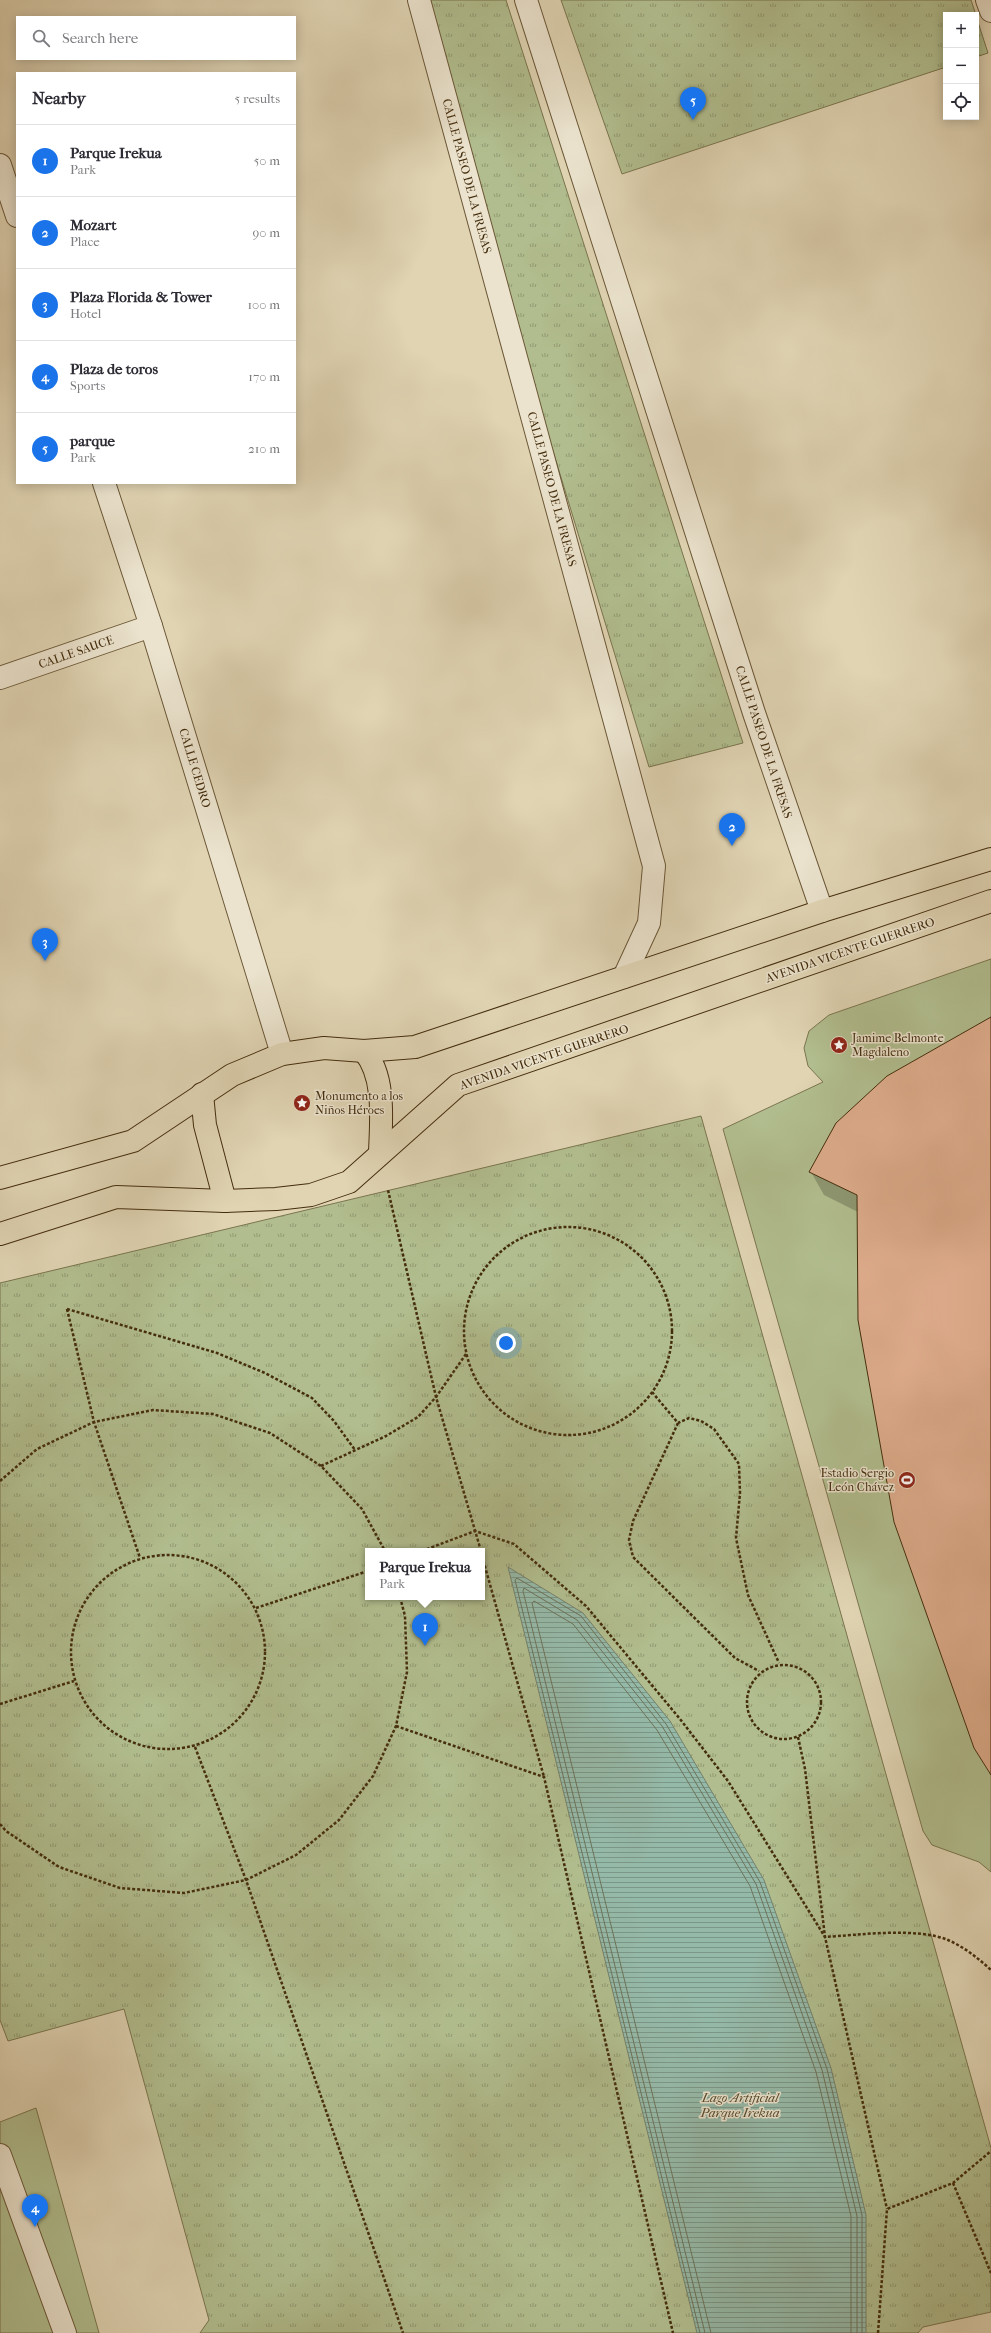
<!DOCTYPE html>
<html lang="en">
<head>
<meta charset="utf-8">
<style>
	body { margin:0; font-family:"IM FELL French Canon",serif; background:#f2f2f3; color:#2b2b33 }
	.controls { position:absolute; right:12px; top:12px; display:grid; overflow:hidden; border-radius:0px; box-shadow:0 2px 10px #0003 }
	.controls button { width:36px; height:36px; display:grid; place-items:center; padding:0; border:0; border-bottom:1px solid #e1e1e2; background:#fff; color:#2b2b33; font:20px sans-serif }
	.you { position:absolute; left:506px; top:1343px; width:14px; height:14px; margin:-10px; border:3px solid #fff; border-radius:50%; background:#1a73e8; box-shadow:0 0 0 6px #1a73e833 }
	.badge { display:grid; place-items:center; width:26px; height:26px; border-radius:50%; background:#1a73e8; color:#fff; font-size:13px; font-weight:700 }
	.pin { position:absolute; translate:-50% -33px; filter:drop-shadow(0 1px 2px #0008) }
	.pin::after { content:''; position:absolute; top:21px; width:14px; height:12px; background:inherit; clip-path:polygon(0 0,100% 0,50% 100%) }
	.popup { position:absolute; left:365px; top:1548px; width:120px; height:52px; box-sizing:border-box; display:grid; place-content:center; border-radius:0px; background:#fff; filter:drop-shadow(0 1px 3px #0005); font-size:13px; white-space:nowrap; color:#7c7c81 }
	.popup b { font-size:15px; color:#2b2b33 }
	.popup::after { content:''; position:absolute; left:50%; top:100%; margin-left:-8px; border:8px solid transparent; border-top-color:#fff }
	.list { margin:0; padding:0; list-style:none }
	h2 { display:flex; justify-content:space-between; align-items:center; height:52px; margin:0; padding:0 16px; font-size:17px }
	h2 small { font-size:13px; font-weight:400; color:#7c7c81 }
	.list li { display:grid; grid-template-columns:26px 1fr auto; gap:12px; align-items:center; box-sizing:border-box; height:72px; padding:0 16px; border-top:1px solid #e1e1e2 }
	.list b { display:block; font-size:15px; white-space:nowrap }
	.list p { margin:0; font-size:13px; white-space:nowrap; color:#7c7c81 }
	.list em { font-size:13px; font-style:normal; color:#7c7c81 }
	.icon { flex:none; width:22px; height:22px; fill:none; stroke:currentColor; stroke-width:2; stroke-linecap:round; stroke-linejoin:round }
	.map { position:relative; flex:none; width:991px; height:2333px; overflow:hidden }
	.search { position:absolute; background:#fff; box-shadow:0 2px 10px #0003; left:16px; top:16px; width:280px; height:44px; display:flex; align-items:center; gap:10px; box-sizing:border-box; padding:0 14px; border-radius:0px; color:#7c7c81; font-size:15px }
	.panel { position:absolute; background:#fff; box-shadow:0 2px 10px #0003; left:16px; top:72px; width:280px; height:412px; border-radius:0px }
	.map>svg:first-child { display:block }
	.park { fill:url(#park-tufts); stroke:#7a754e; fill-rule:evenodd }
	.pitch { fill:#b1bd8e; stroke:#7a754e }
	.water { fill:url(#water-rules); stroke:#75816a }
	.shadow { fill:#0003 }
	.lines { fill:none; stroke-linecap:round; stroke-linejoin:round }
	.shore { stroke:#6c735a; stroke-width:1 }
	.building { fill:#deac8c; stroke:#442d0d }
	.minor-casing { stroke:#6b5736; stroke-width:24 }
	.primary-casing { stroke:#442d0d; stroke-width:24 }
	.path { stroke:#442d0d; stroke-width:2.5; stroke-dasharray:3 2; stroke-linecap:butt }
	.minor { stroke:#ebe3ce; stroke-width:22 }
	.primary { stroke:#e0d4b3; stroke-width:22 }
	.labels { text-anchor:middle; stroke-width:3; stroke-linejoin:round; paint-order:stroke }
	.street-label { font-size:12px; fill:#442d0d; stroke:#ebe3ce }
	.poi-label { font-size:12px; fill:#442d0d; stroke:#ebe3ce; text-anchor:start }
	.water-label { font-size:13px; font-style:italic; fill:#54492c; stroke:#ebe3ce }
</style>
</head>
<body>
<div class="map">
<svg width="991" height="2333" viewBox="0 0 991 2333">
	<defs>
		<pattern id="park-tufts" width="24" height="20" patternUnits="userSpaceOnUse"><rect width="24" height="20" fill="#b1bd8e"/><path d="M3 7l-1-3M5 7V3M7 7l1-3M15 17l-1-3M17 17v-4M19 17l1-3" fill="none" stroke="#929a72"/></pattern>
		<pattern id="water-rules" width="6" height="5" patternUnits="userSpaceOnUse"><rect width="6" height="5" fill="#95b9a8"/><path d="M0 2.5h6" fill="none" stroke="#7b9787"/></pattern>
	</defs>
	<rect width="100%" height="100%" fill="#e0d4b3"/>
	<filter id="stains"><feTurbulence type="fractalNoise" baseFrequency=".005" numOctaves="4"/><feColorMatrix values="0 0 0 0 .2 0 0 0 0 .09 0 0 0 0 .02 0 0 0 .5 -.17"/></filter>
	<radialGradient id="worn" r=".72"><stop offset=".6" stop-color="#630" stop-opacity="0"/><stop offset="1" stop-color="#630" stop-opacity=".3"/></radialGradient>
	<g class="park">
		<path d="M416 0H506L743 743 649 767Z"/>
		<path d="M561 0H971L976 15H946V67L622 174Z"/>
		<path d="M976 16 988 53 976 57Z"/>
		<path d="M701 1116 991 2148V2312L923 2327 918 2333H200L209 2320 124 2009 8 2041 0 2020V1283ZM368 1551H482V1597H368Z"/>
	</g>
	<g class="pitch">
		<path d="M991 959V1872L979 1862 932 1845 923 1831 723 1129 823 1082 808 1066 804 1048 809 1031 829 1015Z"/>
		<path d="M36 2108 99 2333H0V2122Z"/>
	</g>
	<path class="water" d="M508 1567 583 1613 670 1721 764 1880 831 2068 866 2215V2333H697Z"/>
	<path class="shadow" d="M991 1018V1774L858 1212 824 1195 811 1172Z"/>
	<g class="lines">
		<g class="shore">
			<path d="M700 2333 515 1580 517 1578 581 1616 666 1724 760 1882 827 2069 862 2215V2333"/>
			<path d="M705 2333 523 1591 524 1588 577 1620 662 1726 756 1884 822 2070 857 2216V2333"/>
			<path d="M711 2333 532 1603 534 1601 573 1624 657 1730 750 1886 816 2072 851 2216V2333"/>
		</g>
	</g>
	<path class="building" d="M991 1017V1775L974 1748 894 1522 858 1320 857 1195 809 1172 836 1123 887 1076Z"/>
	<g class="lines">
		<g class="minor-casing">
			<g id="minor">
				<path d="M419 0 654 866 649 923 624 977"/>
				<path d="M526 0 754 713 822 911"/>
				<path d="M987 0 991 11"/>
				<path d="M0 165 17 216"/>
				<path d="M104 483 151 626 282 1054"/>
				<path d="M0 678 151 626"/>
				<path d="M0 2155 65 2333"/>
			</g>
		</g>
		<g class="primary-casing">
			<g id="primary">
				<path d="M364 1051C386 1077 381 1121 380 1153"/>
				<path d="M202 1094 205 1125 225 1201"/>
				<path d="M0 1178 133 1141 232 1075 282 1054 324 1048 364 1051 415 1047 822 911 991 859"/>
				<path d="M0 1234 116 1197 225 1201 276 1199 311 1195 349 1182 458 1085 991 901"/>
			</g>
		</g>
		<g class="path">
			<circle cx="568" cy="1331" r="104"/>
			<path d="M67 1309 217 1353 265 1373 312 1398 334 1421 355 1450"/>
			<path d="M67 1309 94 1422 140 1558"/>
			<path d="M466 1354 436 1397 481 1551"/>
			<path d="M652 1392 678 1423 689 1418 701 1421 714 1429 739 1464 740 1493 736 1538 748 1595 779 1663"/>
			<path d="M678 1423 633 1521 629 1540 633 1557 735 1658 759 1671"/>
			<path d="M321 1466 386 1436 418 1417 436 1397 388 1190"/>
			<path d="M0 1481 37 1449 94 1422 153 1410 213 1414 270 1433 321 1466 362 1509 385 1551"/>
			<path d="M422 1551 475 1531 514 1544 586 1606 680 1719 728 1781 825 1937 887 2209"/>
			<circle cx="168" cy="1652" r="97"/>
			<path d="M482 1556 544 1777"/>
			<path d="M256 1608 368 1571"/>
			<circle cx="784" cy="1702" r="37"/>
			<path d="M0 1704 74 1681"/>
			<path d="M396 1726 544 1777 673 2333"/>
			<path d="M798 1737 805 1769 825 1937C858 1935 917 1927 948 1940 964 1947 978 1958 991 1970"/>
			<path d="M195 1747 246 1880 403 2333"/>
			<path d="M0 1824 6 1831 59 1867 120 1888 184 1893 246 1880 296 1855 339 1820 373 1776 396 1726 407 1672 405 1616 400 1597"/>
			<path d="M953 2183 991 2273"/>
			<path d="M878 2333 887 2209 953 2183 991 2151"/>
		</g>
		<use href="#minor" class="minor"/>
		<use href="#primary" class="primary"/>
	</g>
	<defs>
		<g id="sight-disc" transform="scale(0.9)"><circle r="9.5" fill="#8f2418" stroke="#ebe3ce"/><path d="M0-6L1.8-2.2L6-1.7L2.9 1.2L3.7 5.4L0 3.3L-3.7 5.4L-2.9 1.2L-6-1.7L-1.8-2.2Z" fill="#fff"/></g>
		<g id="stadium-disc" transform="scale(0.9)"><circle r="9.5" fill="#8f2418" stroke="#ebe3ce"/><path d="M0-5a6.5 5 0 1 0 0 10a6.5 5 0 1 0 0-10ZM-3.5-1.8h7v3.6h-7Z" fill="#fff"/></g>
	</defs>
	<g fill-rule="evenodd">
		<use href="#sight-disc" x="839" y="1045"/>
		<use href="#sight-disc" x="302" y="1103"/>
		<use href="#stadium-disc" x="907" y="1480"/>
	</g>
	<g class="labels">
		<g class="street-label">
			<text transform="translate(467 176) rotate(75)" y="4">CALLE PASEO DE LA FRESAS</text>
			<text transform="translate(552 489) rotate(75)" y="4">CALLE PASEO DE LA FRESAS</text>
			<text transform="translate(76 652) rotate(-19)" y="4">CALLE SAUCE</text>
			<text transform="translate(764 742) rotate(72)" y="4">CALLE PASEO DE LA FRESAS</text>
			<text transform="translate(195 768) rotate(73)" y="4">CALLE CEDRO</text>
			<text transform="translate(850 950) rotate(-19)" y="4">AVENIDA VICENTE GUERRERO</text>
			<text transform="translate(544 1057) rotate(-19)" y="4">AVENIDA VICENTE GUERRERO</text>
		</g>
		<g class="poi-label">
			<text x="852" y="1042">Jamime Belmonte<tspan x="852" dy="14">Magdaleno</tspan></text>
			<text x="315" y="1100">Monumento a los<tspan x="315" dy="14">Niños Héroes</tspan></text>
			<text x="894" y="1477" text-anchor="end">Estadio Sergio<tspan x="894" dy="14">León Chávez</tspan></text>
		</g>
		<g class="water-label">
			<text x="740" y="2102">Lago Artificial<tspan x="740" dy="15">Parque Irekua</tspan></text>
		</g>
	</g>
	<rect width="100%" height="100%" filter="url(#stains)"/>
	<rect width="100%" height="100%" fill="url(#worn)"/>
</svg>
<div class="controls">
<button>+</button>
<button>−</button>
<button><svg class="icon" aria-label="locate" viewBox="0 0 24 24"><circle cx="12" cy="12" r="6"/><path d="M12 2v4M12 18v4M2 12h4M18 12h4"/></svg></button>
</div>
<div class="you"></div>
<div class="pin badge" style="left:425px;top:1646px">1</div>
<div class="popup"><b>Parque Irekua</b>Park</div>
<div class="pin badge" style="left:732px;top:846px">2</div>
<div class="pin badge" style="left:45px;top:961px">3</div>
<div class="pin badge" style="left:35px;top:2227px">4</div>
<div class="pin badge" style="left:693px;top:120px">5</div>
<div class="search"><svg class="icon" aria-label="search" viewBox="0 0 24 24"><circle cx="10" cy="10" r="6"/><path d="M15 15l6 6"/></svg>Search here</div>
<section class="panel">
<h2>Nearby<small>5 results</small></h2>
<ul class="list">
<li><span class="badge">1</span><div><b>Parque Irekua</b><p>Park</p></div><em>50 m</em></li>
<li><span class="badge">2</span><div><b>Mozart</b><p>Place</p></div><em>90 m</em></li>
<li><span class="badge">3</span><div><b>Plaza Florida &amp; Tower</b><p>Hotel</p></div><em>100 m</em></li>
<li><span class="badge">4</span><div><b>Plaza de toros</b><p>Sports</p></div><em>170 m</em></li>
<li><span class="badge">5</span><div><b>parque</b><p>Park</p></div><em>210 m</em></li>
</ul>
</section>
</div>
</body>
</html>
